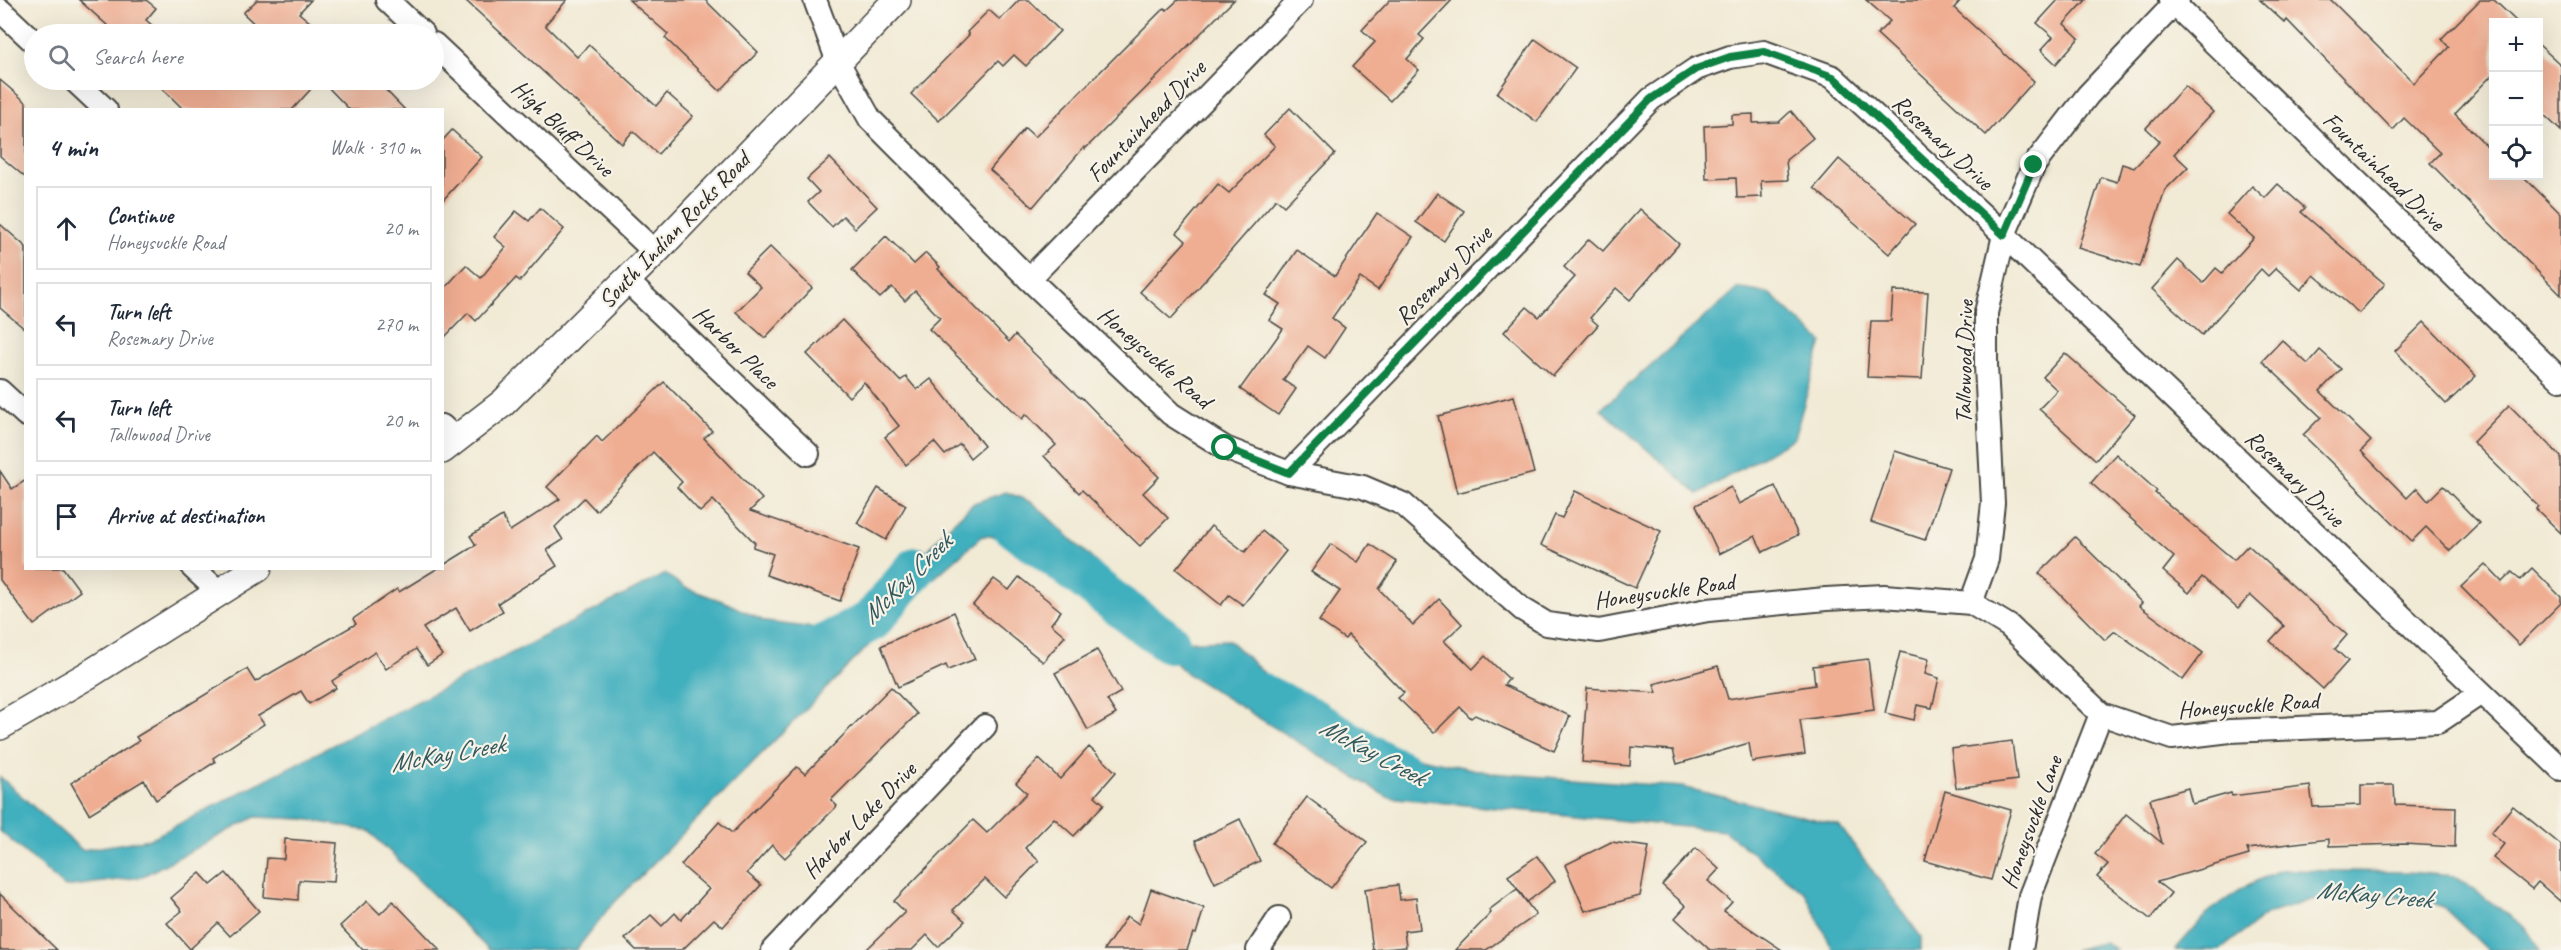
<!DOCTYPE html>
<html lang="en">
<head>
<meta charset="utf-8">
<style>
	body { margin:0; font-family:Caveat,sans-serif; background:#f6f6f7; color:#1f2937 }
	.controls { position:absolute; right:18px; top:18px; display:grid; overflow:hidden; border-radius:0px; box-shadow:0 6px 24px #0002 }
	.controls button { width:54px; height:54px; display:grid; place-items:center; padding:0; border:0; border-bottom:2px solid #e0e1e3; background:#fff; color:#1f2937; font:30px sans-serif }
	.stop { position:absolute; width:18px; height:18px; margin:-14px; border:4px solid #0b8043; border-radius:50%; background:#fff }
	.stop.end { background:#0b8043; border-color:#fff; box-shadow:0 2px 6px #0008 }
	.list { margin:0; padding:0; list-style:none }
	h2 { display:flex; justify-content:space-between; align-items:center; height:78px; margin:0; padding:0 24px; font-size:26px }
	h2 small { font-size:20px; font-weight:400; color:#747a83 }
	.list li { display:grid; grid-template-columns:39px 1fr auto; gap:18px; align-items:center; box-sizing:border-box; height:84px; margin:0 12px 12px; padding:0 12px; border:2px solid #e0e1e3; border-radius:0px }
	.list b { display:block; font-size:22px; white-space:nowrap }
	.list p { margin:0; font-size:20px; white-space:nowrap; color:#747a83 }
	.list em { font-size:20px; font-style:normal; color:#747a83 }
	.icon { flex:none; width:33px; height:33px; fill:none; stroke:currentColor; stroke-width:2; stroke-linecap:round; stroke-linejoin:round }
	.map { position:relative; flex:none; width:2561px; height:950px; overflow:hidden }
	.search { position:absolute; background:#fff; box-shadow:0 6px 24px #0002; left:24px; top:24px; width:420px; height:66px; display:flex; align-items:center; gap:15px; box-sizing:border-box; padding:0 21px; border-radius:33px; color:#747a83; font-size:22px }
	.panel { position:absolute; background:#fff; box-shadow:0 6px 24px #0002; left:24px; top:108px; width:420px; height:462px; border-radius:0px }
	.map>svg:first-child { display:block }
	.water { fill:#41afbe; stroke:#366d74; stroke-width:1.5 }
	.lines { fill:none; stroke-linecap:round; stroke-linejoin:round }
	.river { stroke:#41afbe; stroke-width:42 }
	.building { fill:#efad92 }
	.minor-casing { stroke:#494844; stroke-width:26 }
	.tertiary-casing { stroke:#494844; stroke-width:30 }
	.minor { stroke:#fff; stroke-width:22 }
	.tertiary { stroke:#fff; stroke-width:27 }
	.route { stroke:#0b8043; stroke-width:8 }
	.labels { text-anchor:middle; stroke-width:4.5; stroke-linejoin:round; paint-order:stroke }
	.street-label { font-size:24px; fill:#2b2b2b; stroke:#f7f3e8 }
	.water-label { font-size:26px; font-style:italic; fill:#33595e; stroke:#f7f3e8 }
</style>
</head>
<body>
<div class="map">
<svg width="2561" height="950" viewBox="0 0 2561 950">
	<rect width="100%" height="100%" fill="#f7f3e8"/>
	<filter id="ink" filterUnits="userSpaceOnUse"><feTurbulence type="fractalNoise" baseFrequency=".0167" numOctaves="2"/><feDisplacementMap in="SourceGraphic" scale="12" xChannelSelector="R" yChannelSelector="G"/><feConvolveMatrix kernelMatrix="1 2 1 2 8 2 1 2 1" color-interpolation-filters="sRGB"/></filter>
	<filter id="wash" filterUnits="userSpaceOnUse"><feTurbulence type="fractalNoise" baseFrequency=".008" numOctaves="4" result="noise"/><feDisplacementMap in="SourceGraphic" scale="24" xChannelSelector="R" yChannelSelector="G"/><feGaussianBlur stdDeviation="1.35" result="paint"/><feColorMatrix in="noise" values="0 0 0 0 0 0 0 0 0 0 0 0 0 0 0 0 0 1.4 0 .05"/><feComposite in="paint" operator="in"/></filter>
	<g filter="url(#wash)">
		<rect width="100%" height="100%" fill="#f1ead5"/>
		<g class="water">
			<path d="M1738 288 1770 294 1822 342 1794 438 1698 494 1601 409Z"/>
			<path d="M1006 492 1033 503 1140 604 1174 642 1229 640 1335 740 1491 773 1682 787 1839 825 1921 937V950H1833L1805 893 1724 831 1387 797 1186 673 1092 580 1026 537 982 536 923 588 893 621 878 611 943 532 974 503Z"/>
			<path d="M665 574 686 588 725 602 766 622 816 628 856 610 884 630 608 909 576 950H489L369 831 304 819 255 817 141 877 65 887 0 831V777L82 850 150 839Z"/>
			<path d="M2280 870 2407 872 2455 876 2525 927 2540 950H2488L2443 907 2431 902 2372 894 2311 900 2267 914 2220 950H2175L2209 911 2248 885Z"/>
			<path d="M2105 942 2116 950H2074Z"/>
		</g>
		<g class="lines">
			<g class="river">
				<path d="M1012 526C1065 562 1115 605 1169 642"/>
				<path d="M820 647 871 621 916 568"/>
				<path d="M1262 694 1311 718 1383 763 1402 771"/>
			</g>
		</g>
		<g id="blocks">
			<g class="building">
				<path d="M79 0H146L156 8 146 20 162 34H117Z"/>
				<path d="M257 0H311L299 13 324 34H265L243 13Z"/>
				<path d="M465 0H567L545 25 577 57 589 45 656 106 667 93 693 116 658 154 633 131 622 144Z"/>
				<path d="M629 0H705L758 52 720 91 665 38 668 34Z"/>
				<path d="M1019 0H1029L1060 31 1026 66 1014 55 1003 66 998 61 939 121 911 94 969 35 967 32 989 10 1000 20Z"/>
				<path d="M1178 0H1234L1085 149 1084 147 1033 207 990 170 1025 128 1035 137 1164 8 1167 10Z"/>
				<path d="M1390 0H1452L1419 35 1424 39 1407 59 1419 70 1390 101 1352 67 1375 42 1362 30Z"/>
				<path d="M1866 0H1961L1954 8 2034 81 1986 135 1877 34 1890 21Z"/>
				<path d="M2058 0H2086L2064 24 2079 38 2056 64 2041 50 2053 37 2037 23Z"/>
				<path d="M2260 0H2331L2414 83 2449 47 2441 39 2480 0H2494L2517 22H2493V74L2455 114 2493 152V176H2523L2561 214V295L2430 163 2440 153 2404 118 2393 130 2287 20 2285 23Z"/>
				<path d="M1535 39 1576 68 1537 122 1497 93Z"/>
				<path d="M2538 44 2561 65V131L2538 109Z"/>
				<path d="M0 80 26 102V178L0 156Z"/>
				<path d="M154 80H319L292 110H184Z"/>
				<path d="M321 80H376L405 110H350Z"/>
				<path d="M2185 86 2213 112 2174 154 2188 167 2165 190 2140 267 2078 248 2101 177 2117 182 2122 164 2134 168 2160 141 2146 128Z"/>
				<path d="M1290 108 1335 154 1284 206 1276 199 1171 319 1140 292 1186 241 1177 233 1218 184 1229 193 1275 146 1264 135Z"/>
				<path d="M1791 111 1813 138 1786 160 1788 180 1761 181 1762 197 1737 198 1736 178 1706 179 1704 126 1732 124V115L1753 114V123L1779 122Z"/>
				<path d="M452 130 482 157 442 201V141Z"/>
				<path d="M830 158 877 207 855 228 843 216 832 227 808 202 819 192 807 179Z"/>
				<path d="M1839 159 1915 224 1889 254 1814 188Z"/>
				<path d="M2278 184 2305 208 2301 212 2385 284 2359 313 2314 275 2301 290 2276 268 2268 276 2261 269 2202 335 2152 289 2178 260 2203 283 2216 268 2222 273 2254 238 2227 214 2252 186 2265 198Z"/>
				<path d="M1437 193 1464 211 1444 241 1416 222Z"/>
				<path d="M540 208 564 229 520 281 516 278 476 321 468 313 442 340V291L466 265 481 278 506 247 494 237 516 211 529 221Z"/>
				<path d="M1640 209 1679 244 1630 300 1616 288 1590 318 1598 325 1553 376 1504 332 1527 307 1539 317 1575 277 1564 267 1589 239 1603 251Z"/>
				<path d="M1377 213 1413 237 1378 290 1360 278 1332 318 1345 328 1325 358 1308 346 1283 380 1296 389 1278 415 1240 389 1283 329 1269 320 1280 304 1266 295 1297 250 1335 276Z"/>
				<path d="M0 224 26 247V330L0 308Z"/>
				<path d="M886 236 914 264 926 253 940 267 938 269 1009 342 1015 335 1080 398 1081 397 1159 477 1143 493 1168 518 1140 546 1082 490 1079 493 1044 456 1056 445 1026 414 1022 419 929 329 940 318 915 291 905 301 892 287 880 298 852 270Z"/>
				<path d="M770 247 812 288 765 338 736 312 761 287 745 272Z"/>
				<path d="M1893 291 1928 292 1922 379 1867 377 1871 321H1891Z"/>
				<path d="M842 320 900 381 906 377 917 390 931 379 984 446 970 458 960 444 945 455 934 442 906 465 885 437 899 426 864 382 849 397 807 354Z"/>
				<path d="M2424 322 2476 376 2446 404 2395 351Z"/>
				<path d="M2282 340 2308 364 2320 350 2341 369 2320 391 2371 441 2361 451 2407 498 2417 488 2428 501 2443 486 2479 523 2450 551 2426 527 2412 541 2303 435 2321 417 2262 361Z"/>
				<path d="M2065 353 2135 415 2096 460 2039 409 2057 390 2043 377Z"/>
				<path d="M664 382 712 431 704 438 762 499 750 511 859 549 840 601 766 575 773 554 753 547 755 543 713 500 700 512 677 487 682 482 653 452 596 511 584 498 555 527 563 540 547 550 557 566 498 603 503 611 470 631 456 608 423 628 442 655 427 665 416 649 386 669 375 652 332 681 336 688 309 704 301 691 258 716 264 724 213 758 215 762 156 800 144 780 89 814 71 783 139 741 136 737 247 669 255 682 356 624 353 619 397 589 399 592 438 568H442V566L476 545 470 536 502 516 510 531 560 499 547 487 597 436 602 442Z"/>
				<path d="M1514 396 1534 473 1457 493 1438 416Z"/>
				<path d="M2509 405 2561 457V533L2536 509 2538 506 2473 442Z"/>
				<path d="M1895 451 1949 468 1925 540 1871 522Z"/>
				<path d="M2116 454 2157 491 2155 493 2234 560 2248 545 2347 635 2335 649 2348 661 2323 689 2270 641 2284 626 2250 595 2238 609 2202 577 2189 593 2163 571 2174 557 2091 483Z"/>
				<path d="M0 471 12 489 26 480V568H63L80 591 34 625 0 580Z"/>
				<path d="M1775 486 1798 535 1763 552 1755 536 1719 554 1696 505 1731 487 1739 504Z"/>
				<path d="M878 488 906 505 886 540 857 523Z"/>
				<path d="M1575 491 1661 531 1635 588 1541 545 1555 515 1562 518Z"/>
				<path d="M1211 526 1245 552 1262 531 1286 551 1243 605 1229 595 1221 605 1176 569Z"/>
				<path d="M2075 537 2142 603 2139 606 2203 653 2183 680 2115 631 2105 640 2039 573Z"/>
				<path d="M1331 544 1358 562 1370 544 1397 562 1379 589 1413 625 1439 599 1462 624 1444 641 1473 669 1485 656 1509 679 1504 685 1570 716 1554 751 1475 715 1471 718 1460 707 1434 733 1398 698 1404 693 1348 635 1345 639 1319 621 1340 591 1311 572Z"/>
				<path d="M2485 564 2502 582 2512 572 2520 580 2532 568 2561 597V603L2519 645 2461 587Z"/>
				<path d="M1019 577 1061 611 1051 624 1065 636 1043 662 973 605 994 579 1009 590Z"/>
				<path d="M954 612 975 659 948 670 946 665 898 687 881 646Z"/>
				<path d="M1097 650 1121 692 1107 700 1116 714 1088 730 1055 673Z"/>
				<path d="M1900 652 1929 659 1925 674 1939 678 1932 708 1917 705 1914 720 1885 713Z"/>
				<path d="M1868 659 1874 710 1800 720 1805 754 1752 762 1749 743 1677 764 1673 750 1631 747 1630 766 1582 762 1587 688 1657 693 1654 684 1718 666 1728 699 1815 685 1813 666Z"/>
				<path d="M891 687 917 714 831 800 837 806 785 858 772 845 747 873 761 885 723 927 714 919 682 950H636L625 939 651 915 662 926 675 913 681 920 709 889 681 865 719 822 732 833 797 767 805 774Z"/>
				<path d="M2012 741 2017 780 1956 788 1951 749Z"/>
				<path d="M1089 747 1116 772 1095 796 1104 804 1074 836 1054 818 1025 848 1039 861 1004 897 985 879 953 910 965 921 938 947 927 935 912 950H866L905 912 894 901 973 820 987 833 1027 793 1016 783 1039 759 1060 779Z"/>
				<path d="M2361 785H2394L2395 805 2456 807 2455 847 2404 844 2329 846V839L2247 849 2249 855 2157 882 2171 893 2150 919 2097 877 2108 864 2095 854 2126 814 2162 843 2150 799 2188 788 2192 804 2231 793 2232 796 2310 786 2313 807 2361 805Z"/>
				<path d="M1945 791 2011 810 1991 880 1925 861Z"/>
				<path d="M1307 797 1367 842 1331 888 1272 843Z"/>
				<path d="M2513 806 2561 845V902L2538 882 2532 889 2493 858 2504 844 2491 833Z"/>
				<path d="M1240 819 1260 861 1215 883 1195 841Z"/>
				<path d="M285 839 337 843 334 882 299 880 298 900 264 897 267 858 284 859Z"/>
				<path d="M1611 842 1649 847 1640 896 1585 911 1565 865Z"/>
				<path d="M1696 848 1719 869 1708 881 1732 902 1724 911 1782 950H1710L1675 918 1686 906 1662 885Z"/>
				<path d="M1537 856 1555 881 1527 902 1508 876Z"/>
				<path d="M200 873 211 885 226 873 259 911 230 936 218 923 190 949 167 923 182 911 171 898Z"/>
				<path d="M1398 885 1400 900 1416 898 1420 929 1404 931 1406 947 1373 950 1365 889Z"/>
				<path d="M1151 889 1204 908 1196 934 1193 933 1187 950H1104L1127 916 1139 924Z"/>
				<path d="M1517 889 1536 915 1486 950H1455L1491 913 1489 910Z"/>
				<path d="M0 894 57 950H0Z"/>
				<path d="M367 901 380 914 393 901 440 950H363L340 926Z"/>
			</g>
		</g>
	</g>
	<g filter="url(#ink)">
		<use href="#blocks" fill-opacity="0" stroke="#494844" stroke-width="1.5"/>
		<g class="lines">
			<g class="minor-casing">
				<g id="minor">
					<path d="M387 0 423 34"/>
					<path d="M815 0 838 62 870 119 1029 279 1171 414 1225 448 1289 473 1363 487 1403 504 1522 609 1547 624 1599 631 1708 610 1826 599 1884 596 1971 603 2009 626 2101 714 2172 738 2230 731 2438 722 2481 693"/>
					<path d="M2170 0 2561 380"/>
					<path d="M0 10 34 42"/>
					<path d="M434 44 655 252"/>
					<path d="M74 80 106 110"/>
					<path d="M1029 279 1301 0"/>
					<path d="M626 280 808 454"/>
					<path d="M0 391 26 415"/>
					<path d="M442 426 457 440"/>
					<path d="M1289 473 1651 99 1696 69 1730 57 1764 52 1833 77 2004 235 2561 769"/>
					<path d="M193 568 219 592"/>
					<path d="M1971 603 1987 559 1993 503 1986 366V313L2004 235 2034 165 2088 95 2178 0"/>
					<path d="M773 950 985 726"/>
					<path d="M1258 950 1279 918"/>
					<path d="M2021 950 2030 896 2101 714"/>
				</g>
			</g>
			<g class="tertiary-casing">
				<g id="tertiary">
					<path d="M442 450 503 403 655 252 897 0"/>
					<path d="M0 726 88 675 258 568"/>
				</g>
			</g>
			<use href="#minor" class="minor"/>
			<use href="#tertiary" class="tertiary"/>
		</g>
	</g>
	<g class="lines" filter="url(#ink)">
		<path class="route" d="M1225 448 1289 473 1651 99 1696 69 1730 57 1764 52 1833 77 2004 235 2034 165"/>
	</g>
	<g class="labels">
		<g class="street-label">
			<text transform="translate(1146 121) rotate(-46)" y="8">Fountainhead Drive</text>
			<text transform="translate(563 128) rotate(43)" y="8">High Bluff Drive</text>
			<text transform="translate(1943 142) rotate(43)" y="8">Rosemary Drive</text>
			<text transform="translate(2384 171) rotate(44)" y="8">Fountainhead Drive</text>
			<text transform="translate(674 230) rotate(-46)" y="8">South Indian Rocks Road</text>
			<text transform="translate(1443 275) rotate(-46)" y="8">Rosemary Drive</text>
			<text transform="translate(736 347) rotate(44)" y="8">Harbor Place</text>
			<text transform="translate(1155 357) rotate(41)" y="8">Honeysuckle Road</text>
			<text transform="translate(1964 362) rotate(-89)" y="8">Tallowood Drive</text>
			<text transform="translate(2295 478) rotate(44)" y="8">Rosemary Drive</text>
			<text transform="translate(1664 591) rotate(-8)" y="8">Honeysuckle Road</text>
			<text transform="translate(2248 705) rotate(-4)" y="8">Honeysuckle Road</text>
			<text transform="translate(859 820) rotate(-46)" y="8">Harbor Lake Drive</text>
			<text transform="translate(2031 822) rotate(-70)" y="8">Honeysuckle Lane</text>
		</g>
		<g class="water-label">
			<text transform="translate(906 578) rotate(-45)" y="9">McKay Creek</text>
			<text transform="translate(1373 751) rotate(28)" y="9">McKay Creek</text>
			<text transform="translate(447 753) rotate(-10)" y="9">McKay Creek</text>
			<text transform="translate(2374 894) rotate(5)" y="9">McKay Creek</text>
		</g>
	</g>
</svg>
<div class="controls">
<button>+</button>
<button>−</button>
<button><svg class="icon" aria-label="locate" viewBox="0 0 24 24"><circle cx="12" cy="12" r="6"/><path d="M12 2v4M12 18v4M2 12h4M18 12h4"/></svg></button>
</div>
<div class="stop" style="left:1225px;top:448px"></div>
<div class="stop end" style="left:2034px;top:165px"></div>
<div class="search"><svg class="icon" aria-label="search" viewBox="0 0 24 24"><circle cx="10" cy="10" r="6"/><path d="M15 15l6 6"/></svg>Search here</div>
<section class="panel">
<h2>4 min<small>Walk · 310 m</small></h2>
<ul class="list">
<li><svg class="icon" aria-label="ahead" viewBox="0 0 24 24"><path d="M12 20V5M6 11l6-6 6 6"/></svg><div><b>Continue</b><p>Honeysuckle Road</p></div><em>20 m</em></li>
<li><svg class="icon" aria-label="left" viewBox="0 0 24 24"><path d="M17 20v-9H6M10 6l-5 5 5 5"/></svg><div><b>Turn left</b><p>Rosemary Drive</p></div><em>270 m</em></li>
<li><svg class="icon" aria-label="left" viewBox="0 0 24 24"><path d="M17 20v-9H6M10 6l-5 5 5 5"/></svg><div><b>Turn left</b><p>Tallowood Drive</p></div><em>20 m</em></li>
<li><svg class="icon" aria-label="arrive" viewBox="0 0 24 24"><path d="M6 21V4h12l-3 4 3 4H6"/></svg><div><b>Arrive at destination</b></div></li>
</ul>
</section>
</div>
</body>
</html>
